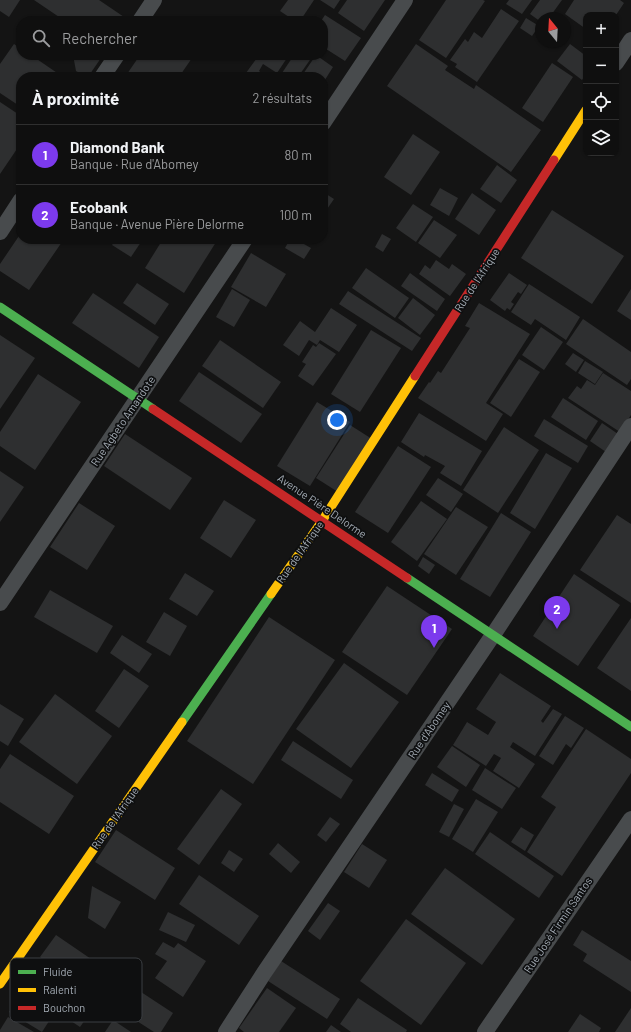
<!DOCTYPE html>
<html lang="fr">
<head>
<meta charset="utf-8">
<style>
	body { margin:0; font-family:Barlow,sans-serif; background:#1d1d1d; color:#f1f3f6 }
	.controls { position:absolute; right:12px; top:12px; display:grid; overflow:hidden; border-radius:8px; box-shadow:0 1px 3px #0004 }
	.controls button { width:36px; height:36px; display:grid; place-items:center; padding:0; border:0; border-bottom:1px solid #2f2f2f; background:#0f0f0f; color:#f1f3f6; font:20px sans-serif }
	.compass { position:absolute; left:535px; top:12px; width:36px; height:36px; border-radius:50%; background:#0f0f0f; box-shadow:0 1px 3px #0004; rotate:342deg }
	.you { position:absolute; left:337px; top:420px; width:14px; height:14px; margin:-10px; border:3px solid #fff; border-radius:50%; background:#1a73e8; box-shadow:0 0 0 6px #1a73e833 }
	.badge { display:grid; place-items:center; width:26px; height:26px; border-radius:50%; background:#7c3aed; color:#fff; font-size:13px; font-weight:700 }
	.pin { position:absolute; translate:-50% -33px; filter:drop-shadow(0 1px 2px #0008) }
	.pin::after { content:''; position:absolute; top:21px; width:14px; height:12px; background:inherit; clip-path:polygon(0 0,100% 0,50% 100%) }
	.list { margin:0; padding:0; list-style:none }
	h2 { display:flex; justify-content:space-between; align-items:center; height:52px; margin:0; padding:0 16px; font-size:17px }
	h2 small { font-size:13px; font-weight:400; color:#9b9c9e }
	.list li { display:grid; grid-template-columns:26px 1fr auto; gap:12px; align-items:center; box-sizing:border-box; height:60px; padding:0 16px; border-top:1px solid #2f2f2f }
	.list b { display:block; font-size:15px; white-space:nowrap }
	.list p { margin:0; font-size:13px; white-space:nowrap; color:#9b9c9e }
	.list em { font-size:13px; font-style:normal; color:#9b9c9e }
	.icon { flex:none; width:22px; height:22px; fill:none; stroke:currentColor; stroke-width:2; stroke-linecap:round; stroke-linejoin:round }
	.map { position:relative; flex:none; width:631px; height:1032px; overflow:hidden }
	.search { position:absolute; background:#0f0f0f; box-shadow:0 1px 3px #0004; left:16px; top:16px; width:312px; height:44px; display:flex; align-items:center; gap:10px; box-sizing:border-box; padding:0 14px; border-radius:16px; color:#9b9c9e; font-size:15px }
	.panel { position:absolute; background:#0f0f0f; box-shadow:0 1px 3px #0004; left:16px; top:72px; width:312px; height:172px; border-radius:16px }
	.map>svg:first-child { display:block }
	.building { fill:#2e2f30 }
	.lines { fill:none; stroke-linecap:round; stroke-linejoin:round }
	.street { stroke:#484b4d; stroke-width:16 }
	.fast { stroke:#4caf50; stroke-width:9 }
	.slow { stroke:#ffc107; stroke-width:9 }
	.jam { stroke:#c62828; stroke-width:9 }
	.labels { text-anchor:middle; stroke-width:3.5; stroke-linejoin:round; paint-order:stroke }
	.street-label { font-size:11px; fill:#a5adb6; stroke:#0e0f10 }
	.key { fill:#0e0f10; stroke:#3b3e42; stroke-width:1 }
	.key-label { font-size:11px; fill:#a5adb6 }
</style>
</head>
<body>
<div class="map">
<svg width="631" height="1032" viewBox="0 0 631 1032">
	<rect width="100%" height="100%" fill="#141414"/>
	<g class="building">
		<path d="M0 0H20L9 17 0 11Z"/>
		<path d="M34 0H99L127 19 126 21H65Z"/>
		<path d="M288 0H314L300 21H295L280 11Z"/>
		<path d="M320 0H340L334 9Z"/>
		<path d="M347 0H385L364 31 338 13Z"/>
		<path d="M446 0H483L485 1 446 58 419 40Z"/>
		<path d="M509 0H532L522 14 506 4Z"/>
		<path d="M540 0H562L549 18H541V22L530 14Z"/>
		<path d="M574 0H620L624 3 616 15H586V29L565 14Z"/>
		<path d="M501 9 519 21 477 82 455 67 457 64 450 60 465 39 468 42 474 32 482 38Z"/>
		<path d="M325 15 361 38 345 61 323 47V21H321Z"/>
		<path d="M526 18 539 26 532 36 520 28Z"/>
		<path d="M14 44 21 49V55H31L63 77H21V107L0 93V64Z"/>
		<path d="M416 44 448 66 445 70 474 89 476 85 541 130 511 172 387 86Z"/>
		<path d="M570 44 586 56V74L582 80 557 61Z"/>
		<path d="M73 55H103L88 77H86L76 71Z"/>
		<path d="M140 55H194L179 77H125Z"/>
		<path d="M259 55H289L277 73 263 64 259 71 267 77H243Z"/>
		<path d="M294 55H309L312 57 298 77H288L282 73Z"/>
		<path d="M316 55 333 67 323 83V77H301Z"/>
		<path d="M552 63 573 77 543 122 522 108Z"/>
		<path d="M0 102 21 116V143L0 174Z"/>
		<path d="M413 134 440 152 411 195 384 177Z"/>
		<path d="M497 165 517 180 501 203 480 189Z"/>
		<path d="M440 188 458 198 449 216 430 205Z"/>
		<path d="M323 192 334 199 323 215Z"/>
		<path d="M472 193 496 210 479 235 455 219Z"/>
		<path d="M413 204 433 217 416 242 396 228Z"/>
		<path d="M552 210 624 256 592 304 521 258Z"/>
		<path d="M434 220 457 235 440 258 418 243Z"/>
		<path d="M21 233V239H64L29 290 0 271V264Z"/>
		<path d="M382 234 391 239 383 252 375 247Z"/>
		<path d="M116 239H143L131 257 112 245Z"/>
		<path d="M163 239H218L184 293 145 268Z"/>
		<path d="M290 239H295L311 248 304 259 285 248Z"/>
		<path d="M251 253 286 274 266 307 231 287Z"/>
		<path d="M436 260 449 269 452 264 466 274 450 296 419 274 425 265 430 269Z"/>
		<path d="M366 268 409 298 395 318 352 288Z"/>
		<path d="M410 273 445 299 437 311 401 286Z"/>
		<path d="M509 273 527 285 521 294 518 292 511 302 514 304 510 310 507 308 505 311 490 300Z"/>
		<path d="M137 283 169 304 155 325 123 303Z"/>
		<path d="M529 284 580 317 566 340 535 319 531 325 511 312Z"/>
		<path d="M232 289 250 300 234 327 216 317Z"/>
		<path d="M631 289V320L617 311Z"/>
		<path d="M348 291 421 338 412 351 339 304Z"/>
		<path d="M93 293 159 337 139 368 72 323Z"/>
		<path d="M413 298 435 315 420 335 398 318Z"/>
		<path d="M479 303 530 334 486 403 503 414 486 441 418 398 429 382 430 383 438 371 441 373 470 328 465 326Z"/>
		<path d="M331 308 357 325 339 352 320 340 317 345 309 340 299 356 283 345 300 321 315 332Z"/>
		<path d="M583 319 631 352V379L627 385 566 344Z"/>
		<path d="M541 327 563 342 544 370 522 355Z"/>
		<path d="M371 330 401 348 360 412 331 394Z"/>
		<path d="M0 335 35 358 0 409Z"/>
		<path d="M220 340 281 382 263 408 202 366Z"/>
		<path d="M319 343 336 354 313 386 298 376 306 364 302 362 313 345 316 347Z"/>
		<path d="M573 353 584 360 576 372 565 364Z"/>
		<path d="M519 359 540 372 511 417 490 403Z"/>
		<path d="M585 361 603 372 595 384 578 373Z"/>
		<path d="M199 372 262 414 241 443 179 401Z"/>
		<path d="M603 373 631 391V415L620 432 568 398 577 386 581 389 587 380 595 385Z"/>
		<path d="M38 374 81 402 35 470 0 446V432Z"/>
		<path d="M563 398 598 421 586 440 551 417Z"/>
		<path d="M317 402 350 422 310 486 277 466Z"/>
		<path d="M419 413 482 451 461 486 440 473 445 466 425 455 424 457 401 442Z"/>
		<path d="M544 419 588 446 578 463 534 436Z"/>
		<path d="M602 423 618 434 606 452 590 441Z"/>
		<path d="M350 425 372 439 338 492 316 478Z"/>
		<path d="M504 427 539 450 498 513 463 490Z"/>
		<path d="M125 434 192 478 170 510 104 466Z"/>
		<path d="M398 446 431 467 388 533 355 512Z"/>
		<path d="M546 453 572 468 535 529 510 513Z"/>
		<path d="M0 471 24 487 0 522Z"/>
		<path d="M438 478 463 494 451 512 426 495Z"/>
		<path d="M224 500 256 520 231 558 200 538Z"/>
		<path d="M421 501 447 519 417 561 391 542Z"/>
		<path d="M79 503 115 526 87 570 50 547Z"/>
		<path d="M456 507 488 527 456 575 424 554Z"/>
		<path d="M501 513 531 532 490 597 460 579Z"/>
		<path d="M617 515 631 524V603L580 570Z"/>
		<path d="M423 557 435 565 429 574 418 566Z"/>
		<path d="M185 573 214 591 197 616 169 599Z"/>
		<path d="M574 574 620 605 578 666 533 636Z"/>
		<path d="M387 586 452 629 407 695 342 652Z"/>
		<path d="M50 590 113 626 97 653 34 617Z"/>
		<path d="M164 612 187 626 170 656 146 642Z"/>
		<path d="M269 617 335 660 253 784 187 741Z"/>
		<path d="M631 618V691L597 668Z"/>
		<path d="M122 635 152 654 139 673 110 653Z"/>
		<path d="M344 663 399 702 351 768 296 729Z"/>
		<path d="M124 669 149 686 119 728 95 711Z"/>
		<path d="M500 673 551 706 541 721 543 723 553 709 562 714 535 756 513 742 510 747 535 764 519 788 493 771 501 758 494 754 486 766 453 745 467 722 488 735 496 722 476 709Z"/>
		<path d="M55 694 112 736 77 784 19 742Z"/>
		<path d="M0 704 24 719 8 746 0 741Z"/>
		<path d="M565 716 584 728 571 748 566 744 553 765 539 756Z"/>
		<path d="M586 729 631 759V773L562 876 527 852 556 807 541 797Z"/>
		<path d="M293 741 353 780 341 799 281 760Z"/>
		<path d="M452 746 480 765 466 787 437 767Z"/>
		<path d="M10 754 74 796 49 834 0 802V769Z"/>
		<path d="M485 768 516 788 502 809 472 790Z"/>
		<path d="M432 773 459 790 452 802 425 785Z"/>
		<path d="M221 789 242 804 199 865 177 849Z"/>
		<path d="M476 799 498 812 473 852 452 839Z"/>
		<path d="M454 804 464 809 449 837 439 832Z"/>
		<path d="M330 817 340 824 326 842 317 835Z"/>
		<path d="M521 827 534 835 525 851 511 842Z"/>
		<path d="M116 830 175 868 155 900 95 862Z"/>
		<path d="M490 832 554 876 539 898 475 854Z"/>
		<path d="M278 843 300 862 291 873 269 854Z"/>
		<path d="M362 844 387 860 369 888 344 872Z"/>
		<path d="M229 850 243 859 234 872 221 863Z"/>
		<path d="M445 868 515 919 482 965 411 914Z"/>
		<path d="M199 875 259 916 239 945 179 904Z"/>
		<path d="M92 886 121 902 105 929 88 918Z"/>
		<path d="M328 903 340 911 320 940 308 931Z"/>
		<path d="M168 912 195 925 186 942 159 930Z"/>
		<path d="M406 919 466 963 421 1025 360 981Z"/>
		<path d="M582 930 631 961V992L583 961 587 954 573 945Z"/>
		<path d="M56 935 113 974 97 997 40 957Z"/>
		<path d="M163 942 174 948 178 943 206 961 183 997 155 978 167 961 155 954Z"/>
		<path d="M281 961 340 999 327 1019 268 981Z"/>
		<path d="M53 983 92 1010 80 1027 41 1001Z"/>
		<path d="M267 988 296 1008 279 1032H244L239 1028Z"/>
		<path d="M141 992 173 1013 161 1032H154L126 1014Z"/>
		<path d="M20 995 53 1015 42 1032 9 1012Z"/>
		<path d="M358 998 407 1030 406 1032H351L340 1024Z"/>
		<path d="M631 1008V1032H615Z"/>
		<path d="M580 1014 601 1028 599 1032H568Z"/>
		<path d="M8 1017 34 1032H0V1030Z"/>
		<path d="M113 1020 131 1032H105Z"/>
		<path d="M331 1025 341 1032H326Z"/>
	</g>
	<g class="lines">
		<g class="street">
			<path d="M140 21 154 0"/>
			<path d="M616 63 631 40"/>
			<path d="M102 77 117 55"/>
			<path d="M323 123 405 0"/>
			<path d="M0 232 21 200"/>
			<path d="M0 603 245 239"/>
			<path d="M226 1032 264 973 493 635 631 426"/>
			<path d="M485 1032 631 819"/>
		</g>
		<g class="fast">
			<path d="M0 307 153 409"/>
			<path d="M407 578 631 727"/>
			<path d="M182 722 271 594"/>
		</g>
		<g class="slow">
			<path d="M554 160 586 110"/>
			<path d="M271 594 322 521 415 376"/>
			<path d="M0 984 182 722"/>
		</g>
		<g class="jam">
			<path d="M415 376 554 160"/>
			<path d="M153 409 407 578"/>
		</g>
	</g>
	<g class="labels">
		<g class="street-label">
			<text transform="translate(477 280) rotate(-57)" y="4">Rue de l'Afrique</text>
			<text transform="translate(123 421) rotate(-56)" y="4">Rue Agbeto Amandote</text>
			<text transform="translate(322 506) rotate(34)" y="4">Avenue Pière Delorme</text>
			<text transform="translate(300 552) rotate(-55)" y="4">Rue de l'Afrique</text>
			<text transform="translate(429 730) rotate(-56)" y="4">Rue d'Abomey</text>
			<text transform="translate(115 818) rotate(-55)" y="4">Rue de l'Afrique</text>
			<text transform="translate(558 925) rotate(-56)" y="4">Rue José Firmin Santos</text>
		</g>
	</g>
	<rect x="10" y="958" width="132" height="64" rx="6" class="key"/>
	<rect x="18" y="970" width="18" height="4" fill="#4caf50"/>
	<rect x="18" y="988" width="18" height="4" fill="#ffc107"/>
	<rect x="18" y="1006" width="18" height="4" fill="#c62828"/>
	<g class="key-label">
		<text x="43" y="976">Fluide</text>
		<text x="43" y="994">Ralenti</text>
		<text x="43" y="1012">Bouchon</text>
	</g>
</svg>
<div class="controls">
<button>+</button>
<button>−</button>
<button><svg class="icon" aria-label="locate" viewBox="0 0 24 24"><circle cx="12" cy="12" r="6"/><path d="M12 2v4M12 18v4M2 12h4M18 12h4"/></svg></button>
<button><svg class="icon" aria-label="layers" viewBox="0 0 24 24"><path d="M12 4l9 5-9 5-9-5zM3 14l9 5 9-5"/></svg></button>
</div>
<svg class="compass" viewBox="-18 -18 36 36"><path d="M0-13l5 13h-10z" fill="#e53935"/><path d="M0 13l5-13h-10z" fill="#9b9c9e"/></svg>
<div class="you"></div>
<div class="pin badge" style="left:434px;top:648px">1</div>
<div class="pin badge" style="left:557px;top:629px">2</div>
<div class="search"><svg class="icon" aria-label="search" viewBox="0 0 24 24"><circle cx="10" cy="10" r="6"/><path d="M15 15l6 6"/></svg>Rechercher</div>
<section class="panel">
<h2>À proximité<small>2 résultats</small></h2>
<ul class="list">
<li><span class="badge">1</span><div><b>Diamond Bank</b><p>Banque · Rue d'Abomey</p></div><em>80 m</em></li>
<li><span class="badge">2</span><div><b>Ecobank</b><p>Banque · Avenue Pière Delorme</p></div><em>100 m</em></li>
</ul>
</section>
</div>
</body>
</html>
